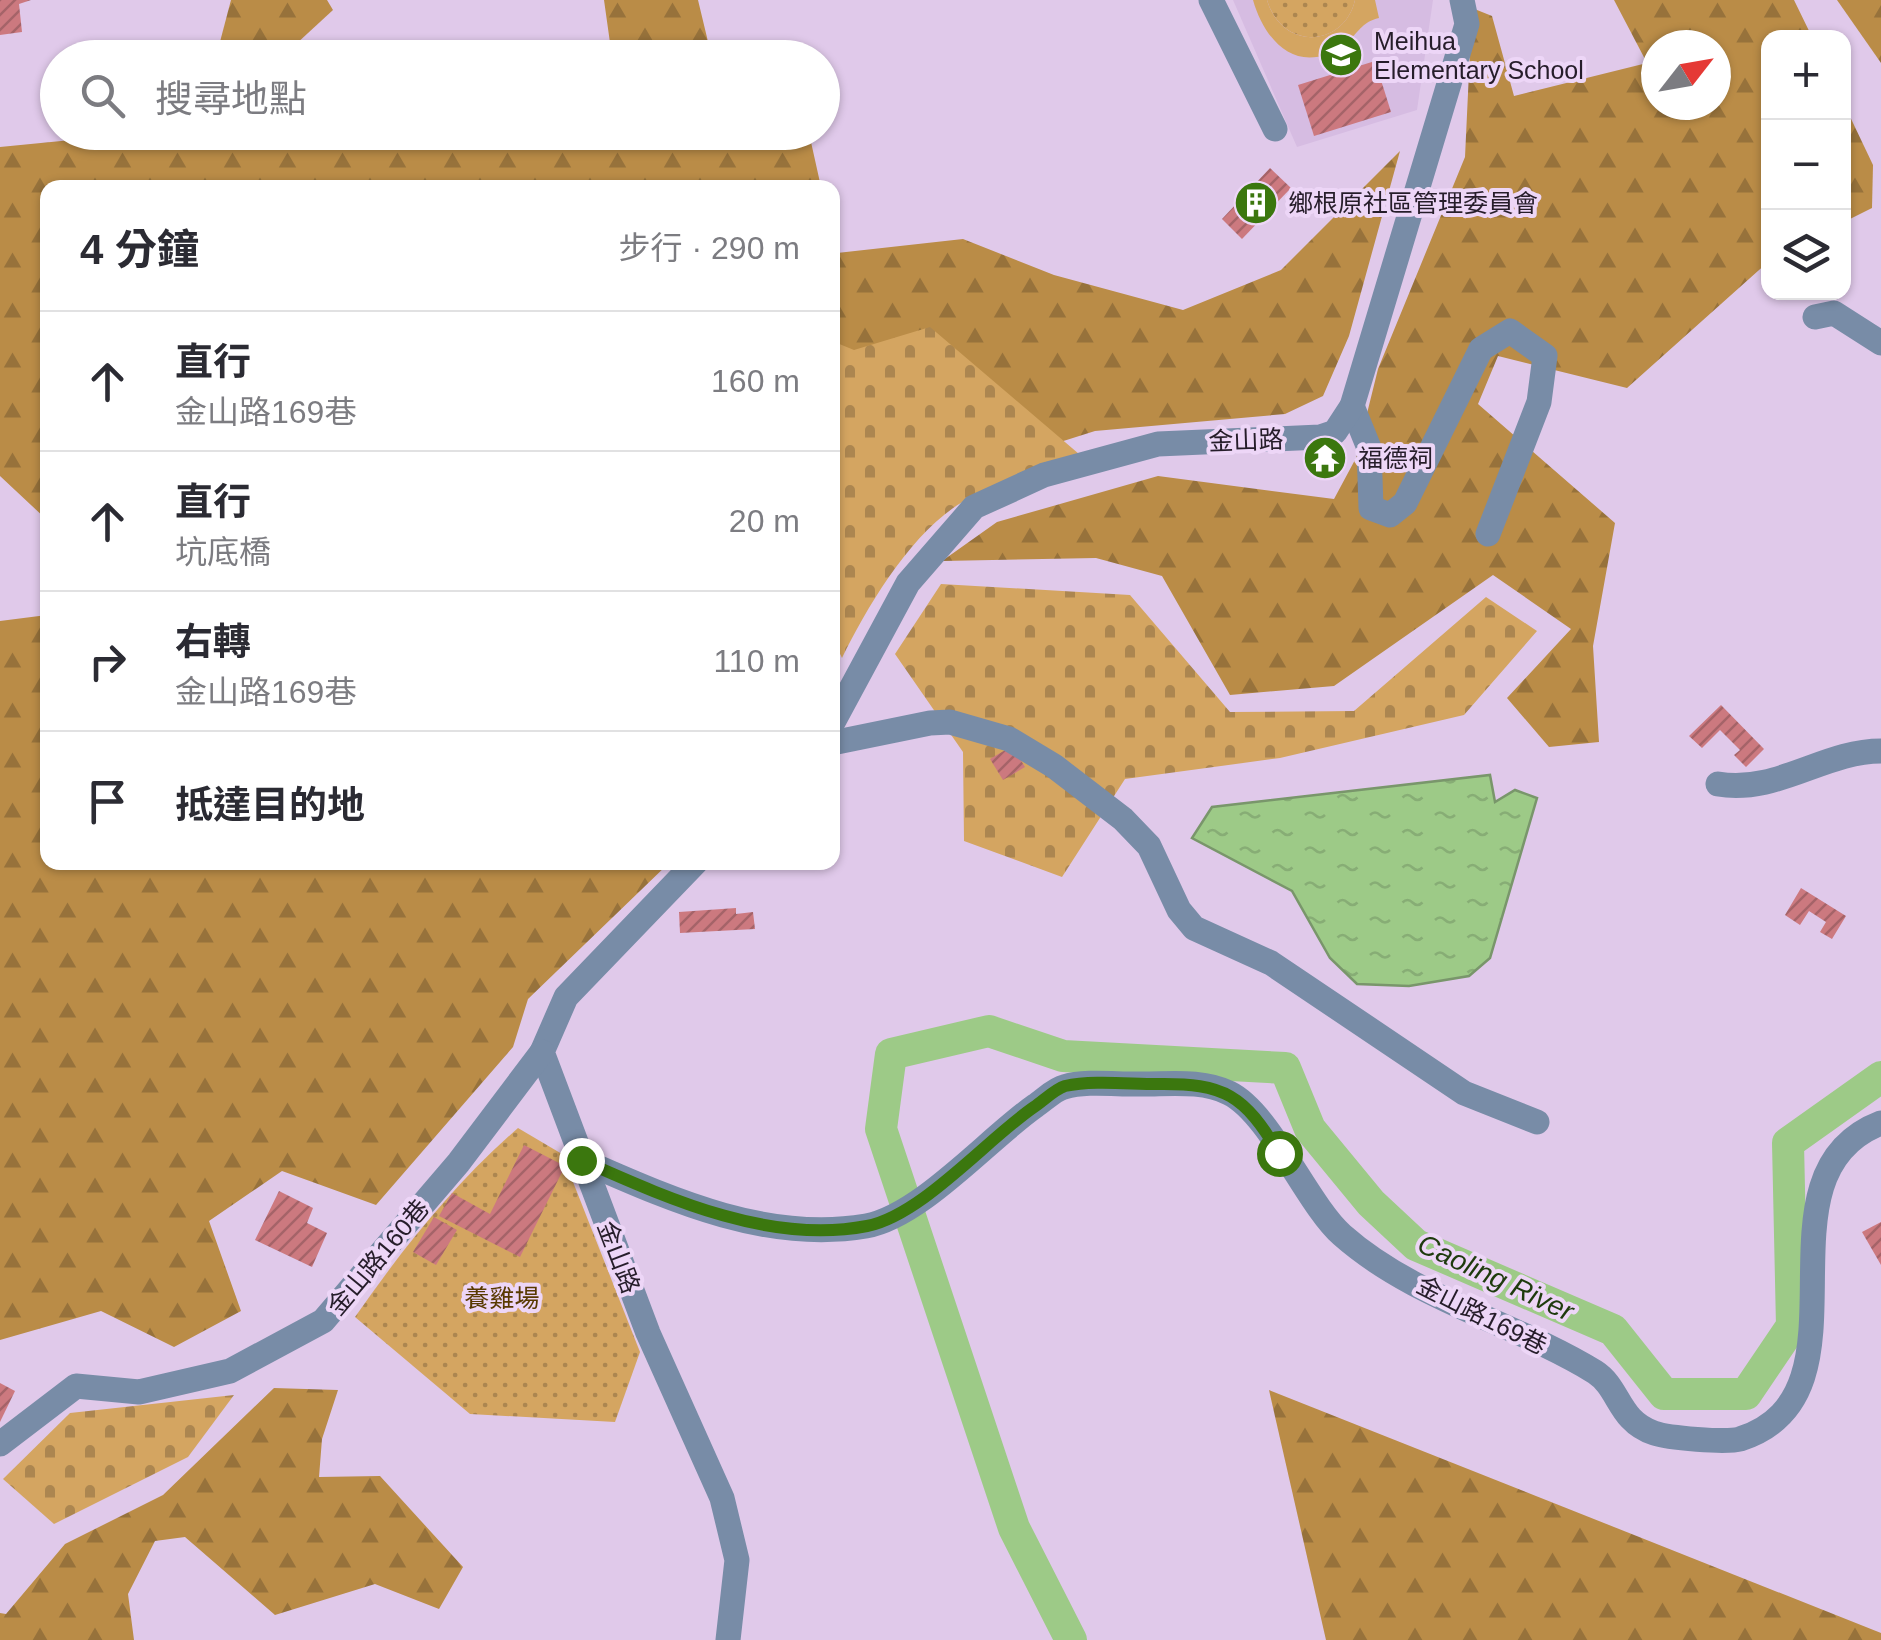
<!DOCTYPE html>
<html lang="zh-TW">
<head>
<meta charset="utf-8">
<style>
	body { margin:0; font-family:Arial,"Noto Sans TC",sans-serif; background:#f2f2f3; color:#2b2b33 }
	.controls { position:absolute; right:30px; top:30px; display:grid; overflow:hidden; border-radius:20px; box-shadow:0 2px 8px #0004 }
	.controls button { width:90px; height:90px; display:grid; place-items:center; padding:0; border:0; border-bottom:2px solid #e1e1e2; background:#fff; color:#2b2b33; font:50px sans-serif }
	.compass { position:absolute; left:1641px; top:30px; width:90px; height:90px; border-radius:50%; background:#fff; box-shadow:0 2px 8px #0004; rotate:59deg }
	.stop { position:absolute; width:30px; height:30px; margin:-22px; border:8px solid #3b770e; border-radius:50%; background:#fff }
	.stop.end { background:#3b770e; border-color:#fff; box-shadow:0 2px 10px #0008 }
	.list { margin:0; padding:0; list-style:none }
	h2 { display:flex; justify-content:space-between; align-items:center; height:130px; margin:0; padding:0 40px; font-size:42px }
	h2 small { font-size:32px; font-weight:400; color:#7c7c81 }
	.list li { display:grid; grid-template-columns:65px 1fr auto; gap:30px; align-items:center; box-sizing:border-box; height:140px; padding:0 40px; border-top:2px solid #e1e1e2 }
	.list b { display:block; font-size:38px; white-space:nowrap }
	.list p { margin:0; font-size:32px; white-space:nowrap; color:#7c7c81 }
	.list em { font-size:32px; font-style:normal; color:#7c7c81 }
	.icon { flex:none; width:55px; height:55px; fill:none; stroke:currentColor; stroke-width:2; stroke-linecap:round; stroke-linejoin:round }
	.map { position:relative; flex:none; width:1881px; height:1640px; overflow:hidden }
	.search { position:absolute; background:#fff; box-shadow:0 2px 8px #0004; left:40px; top:40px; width:800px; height:110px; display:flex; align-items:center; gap:25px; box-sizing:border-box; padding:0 35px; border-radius:55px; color:#7c7c81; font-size:38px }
	.panel { position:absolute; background:#fff; box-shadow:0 2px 8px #0004; left:40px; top:180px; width:800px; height:690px; border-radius:20px }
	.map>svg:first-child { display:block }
	.built { fill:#d6bce2 }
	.grass { fill:url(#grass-dots) }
	.forest { fill:url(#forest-firs); fill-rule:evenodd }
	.cemetery { fill:url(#cemetery-stones) }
	.pitch { fill:#d4a561 }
	.water { fill:url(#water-ripples); stroke:#79966b; stroke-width:2.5 }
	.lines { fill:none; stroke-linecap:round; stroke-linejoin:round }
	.river { stroke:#9dca87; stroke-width:32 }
	.building { fill:url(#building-hatch) }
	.minor { stroke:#788ca7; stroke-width:25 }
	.route { stroke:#3b770e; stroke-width:12 }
	.labels { text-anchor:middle; stroke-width:8; stroke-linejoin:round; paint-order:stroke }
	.poi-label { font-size:25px; fill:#261d2a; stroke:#edd6f7; text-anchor:start }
	.street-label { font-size:25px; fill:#261d2a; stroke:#edd6f7 }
	.park-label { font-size:25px; fill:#583900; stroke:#edd6f7 }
	.water-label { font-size:28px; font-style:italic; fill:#1e3b0d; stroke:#edd6f7 }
</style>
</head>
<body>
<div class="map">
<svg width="1881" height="1640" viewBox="0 0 1881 1640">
	<defs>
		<pattern id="grass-dots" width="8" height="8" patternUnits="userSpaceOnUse" patternTransform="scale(2.5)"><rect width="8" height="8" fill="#d4a561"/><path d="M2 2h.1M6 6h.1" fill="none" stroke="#ac8650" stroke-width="1.8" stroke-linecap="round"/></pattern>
		<pattern id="forest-firs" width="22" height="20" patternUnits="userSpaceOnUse" patternTransform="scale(2.5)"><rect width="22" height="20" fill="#ba8c47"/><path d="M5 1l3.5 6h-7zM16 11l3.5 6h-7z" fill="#97723b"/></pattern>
		<pattern id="cemetery-stones" width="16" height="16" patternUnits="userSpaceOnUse" patternTransform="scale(2.5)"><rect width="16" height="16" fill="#d4a561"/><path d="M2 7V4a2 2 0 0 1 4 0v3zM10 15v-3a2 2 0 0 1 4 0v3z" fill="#ac8650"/></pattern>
		<pattern id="water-ripples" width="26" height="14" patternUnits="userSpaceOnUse" patternTransform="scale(2.5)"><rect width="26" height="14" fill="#9dca87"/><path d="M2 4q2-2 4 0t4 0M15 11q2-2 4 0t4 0" fill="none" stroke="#87ad75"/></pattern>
		<pattern id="building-hatch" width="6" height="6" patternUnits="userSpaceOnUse" patternTransform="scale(2.5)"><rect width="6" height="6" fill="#cc797f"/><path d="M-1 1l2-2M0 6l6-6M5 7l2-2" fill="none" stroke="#a56368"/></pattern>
	</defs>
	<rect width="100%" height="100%" fill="#e0c9ea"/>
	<path class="built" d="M1233 0H1433L1417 110 1297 147Z"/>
	<g class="grass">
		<path d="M1267 0H1355C1345 46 1283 53 1267 0Z"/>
		<path d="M518 1128 562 1154 640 1352 615 1422 470 1414 355 1317C404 1247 453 1185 518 1128Z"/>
	</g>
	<g class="forest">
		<path d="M231 0H327L333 10 282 57H216Z"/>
		<path d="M604 0H698L710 50 788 43 791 57H612Z"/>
		<path d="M1614 0H1794L1812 37 1768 38V262L1627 388 1498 356 1478 404 1615 523 1593 646 1599 742 1549 747 1507 698 1571 629 1493 575 1334 686 1230 695 1162 576 1096 558 942 561 997 522 1158 476 1334 499 1356 458 1378 369 1465 157 1472 8 1492 16 1514 96 1647 63ZM1656 45H1716V105H1656Z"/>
		<path d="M1837 0H1881V63Z"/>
		<path d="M1844 104 1873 165 1872 208 1844 222Z"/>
		<path d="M153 132 292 133 297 145 414 132 809 133 821 187 48 188 47 520 0 476V147Z"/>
		<path d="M1400 151 1349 336 1323 396 1285 414 1095 431 949 477 833 657 832 235 837 253 963 239 1054 275 1183 310 1281 270Z"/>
		<path d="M47 615 48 862 669 863 528 999 513 1047 376 1205 282 1171 209 1221 241 1311 174 1347 101 1311 0 1340V621Z"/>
		<path d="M274 1388 338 1390 322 1439 319 1477 380 1476 463 1567 439 1609 375 1584 275 1615 185 1537 155 1541 128 1594 134 1640H0V1613L6 1614 65 1544 163 1495Z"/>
		<path d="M1269 1390 1881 1633V1640H1326Z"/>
	</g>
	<g class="cemetery">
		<path d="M930 327 1079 454C1042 469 999 481 964 501 912 531 868 605 842 658L832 637V341L854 350Z"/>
		<path d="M941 584 1130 595 1230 712 1354 711 1486 597 1537 631 1464 715 1280 758 1125 779 1062 877 964 841 963 752 895 654Z"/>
		<path d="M234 1395 188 1457 54 1524 3 1479 70 1413Z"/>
	</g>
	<path class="pitch" d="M1253 0H1267C1283 53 1345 46 1355 0H1375L1379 18C1362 22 1361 30 1348 41 1303 79 1266 46 1253 0Z"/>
	<path class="water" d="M1490 775 1495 802 1515 790 1537 798 1490 958 1469 976 1409 986 1357 984 1330 958 1292 891 1192 838 1212 807Z"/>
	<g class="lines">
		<path class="river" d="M1071 1640 1014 1528 881 1129 891 1054 989 1031 1063 1056 1285 1068 1310 1129 1371 1203 1416 1245 1613 1330 1664 1394H1746L1792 1326 1788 1143 1881 1077"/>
	</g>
	<g class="building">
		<path d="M0 0H31L19 4 22 32 0 35Z"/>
		<path d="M1375 61 1391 112 1314 136 1298 85Z"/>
		<path d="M1270 168 1291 188 1242 239 1222 219Z"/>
		<path d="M1316 442 1338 446 1333 475 1311 471Z"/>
		<path d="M1721 705 1764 749 1746 767 1734 755 1740 750 1720 730 1702 748 1689 736Z"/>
		<path d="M1012 746 1025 767 1003 780 990 759Z"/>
		<path d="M1801 888 1846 916 1832 939 1820 932 1826 922 1809 911 1800 925 1785 915Z"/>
		<path d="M736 908V914L753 912 755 929 680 933 679 912Z"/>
		<path d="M524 1145 565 1166 520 1257 439 1216 452 1193 490 1214Z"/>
		<path d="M279 1191 313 1208 307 1223 327 1233 312 1267 255 1240Z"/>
		<path d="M434 1217 457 1230 436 1265 413 1252Z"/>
		<path d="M1881 1222V1265L1862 1232Z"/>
		<path d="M0 1383 15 1391 0 1422Z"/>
	</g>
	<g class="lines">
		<g class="minor">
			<path d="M1211 0 1275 129"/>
			<path d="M1815 317 1834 313 1881 343"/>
			<path d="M1352 406 1369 448 1371 508 1390 515 1405 503 1481 349 1510 331 1545 356 1539 402 1488 534"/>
			<path d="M832 724 908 583 974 507 1044 475 1158 444 1320 437 1335 432 1352 406 1467 24 1462 0"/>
			<path d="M832 743 930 723 950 722 1009 739 1054 766 1123 819 1149 846 1179 910 1194 928 1271 963 1464 1093 1537 1122"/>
			<path d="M1718 784C1777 794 1824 751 1881 751"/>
			<path d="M696 862 566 997 542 1052 648 1333 722 1498 737 1560 728 1640"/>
			<path d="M581 1160C670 1199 766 1243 866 1226 921 1216 988 1139 1035 1106 1044 1100 1055 1089 1064 1087 1087 1080 1119 1085 1143 1084 1171 1084 1203 1080 1229 1093 1270 1113 1307 1204 1342 1235 1413 1298 1515 1323 1595 1372 1620 1388 1618 1421 1654 1433 1668 1438 1726 1443 1740 1439 1881 1394 1745 1175 1881 1123"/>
			<path d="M0 1444 76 1386 139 1392 230 1371 323 1321 459 1162 542 1052"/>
		</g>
	</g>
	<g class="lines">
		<path class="route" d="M581 1160C667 1198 769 1245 867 1226 922 1215 986 1140 1034 1107 1043 1101 1055 1089 1065 1086 1092 1080 1129 1084 1157 1084 1225 1083 1244 1095 1279 1153"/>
	</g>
	<defs>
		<g id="school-disc" transform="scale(2.25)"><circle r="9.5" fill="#3b770e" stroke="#edd6f7"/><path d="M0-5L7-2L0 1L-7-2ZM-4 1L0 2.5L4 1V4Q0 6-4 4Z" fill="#fff"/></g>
		<g id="building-disc" transform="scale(2.25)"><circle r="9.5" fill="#3b770e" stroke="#edd6f7"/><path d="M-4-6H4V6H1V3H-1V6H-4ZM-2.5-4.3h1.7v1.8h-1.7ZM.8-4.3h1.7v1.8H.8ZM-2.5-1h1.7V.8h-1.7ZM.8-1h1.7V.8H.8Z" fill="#fff"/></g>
		<g id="temple-disc" transform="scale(2.25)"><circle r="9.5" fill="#3b770e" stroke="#edd6f7"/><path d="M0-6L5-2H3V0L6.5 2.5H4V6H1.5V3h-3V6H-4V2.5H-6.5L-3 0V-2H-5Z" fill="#fff"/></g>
	</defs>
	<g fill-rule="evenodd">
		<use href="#school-disc" x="1341" y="55"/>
		<use href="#building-disc" x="1256" y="203"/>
		<use href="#temple-disc" x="1325" y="458"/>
	</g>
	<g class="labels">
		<g class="poi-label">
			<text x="1374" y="50">Meihua<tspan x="1374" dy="29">Elementary School</tspan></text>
			<text x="1288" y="212">鄉根原社區管理委員會</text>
			<text x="1358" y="467">福德祠</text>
		</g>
		<g class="street-label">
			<text transform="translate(1246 440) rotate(-2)" y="9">金山路</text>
			<text transform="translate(378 1257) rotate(-50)" y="9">金山路160巷</text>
			<text transform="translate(619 1257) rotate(69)" y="9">金山路</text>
			<text transform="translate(1482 1315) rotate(27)" y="9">金山路169巷</text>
		</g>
		<g class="park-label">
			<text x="502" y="1307">養雞場</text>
		</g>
		<g class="water-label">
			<text transform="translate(1496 1277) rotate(25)" y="10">Caoling River</text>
		</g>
	</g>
</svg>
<div class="controls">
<button>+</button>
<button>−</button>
<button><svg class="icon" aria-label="layers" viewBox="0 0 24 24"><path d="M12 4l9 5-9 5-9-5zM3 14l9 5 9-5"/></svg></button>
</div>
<svg class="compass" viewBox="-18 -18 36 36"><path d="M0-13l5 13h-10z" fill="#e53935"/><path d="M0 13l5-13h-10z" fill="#7c7c81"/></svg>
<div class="stop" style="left:1279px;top:1153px"></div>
<div class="stop end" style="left:581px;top:1160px"></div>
<div class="search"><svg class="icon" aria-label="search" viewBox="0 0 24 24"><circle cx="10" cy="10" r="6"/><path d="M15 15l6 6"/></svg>搜尋地點</div>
<section class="panel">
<h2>4 分鐘<small>步行 · 290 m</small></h2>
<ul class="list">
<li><svg class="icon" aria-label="ahead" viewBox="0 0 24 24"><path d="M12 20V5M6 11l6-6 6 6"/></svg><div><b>直行</b><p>金山路169巷</p></div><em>160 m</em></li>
<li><svg class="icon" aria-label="ahead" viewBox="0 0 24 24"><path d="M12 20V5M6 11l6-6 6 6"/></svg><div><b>直行</b><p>坑底橋</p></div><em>20 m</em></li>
<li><svg class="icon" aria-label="right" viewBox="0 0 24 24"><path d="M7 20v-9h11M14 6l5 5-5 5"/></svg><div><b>右轉</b><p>金山路169巷</p></div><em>110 m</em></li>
<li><svg class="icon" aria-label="arrive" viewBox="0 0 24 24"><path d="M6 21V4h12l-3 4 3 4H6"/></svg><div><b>抵達目的地</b></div></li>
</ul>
</section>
</div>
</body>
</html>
